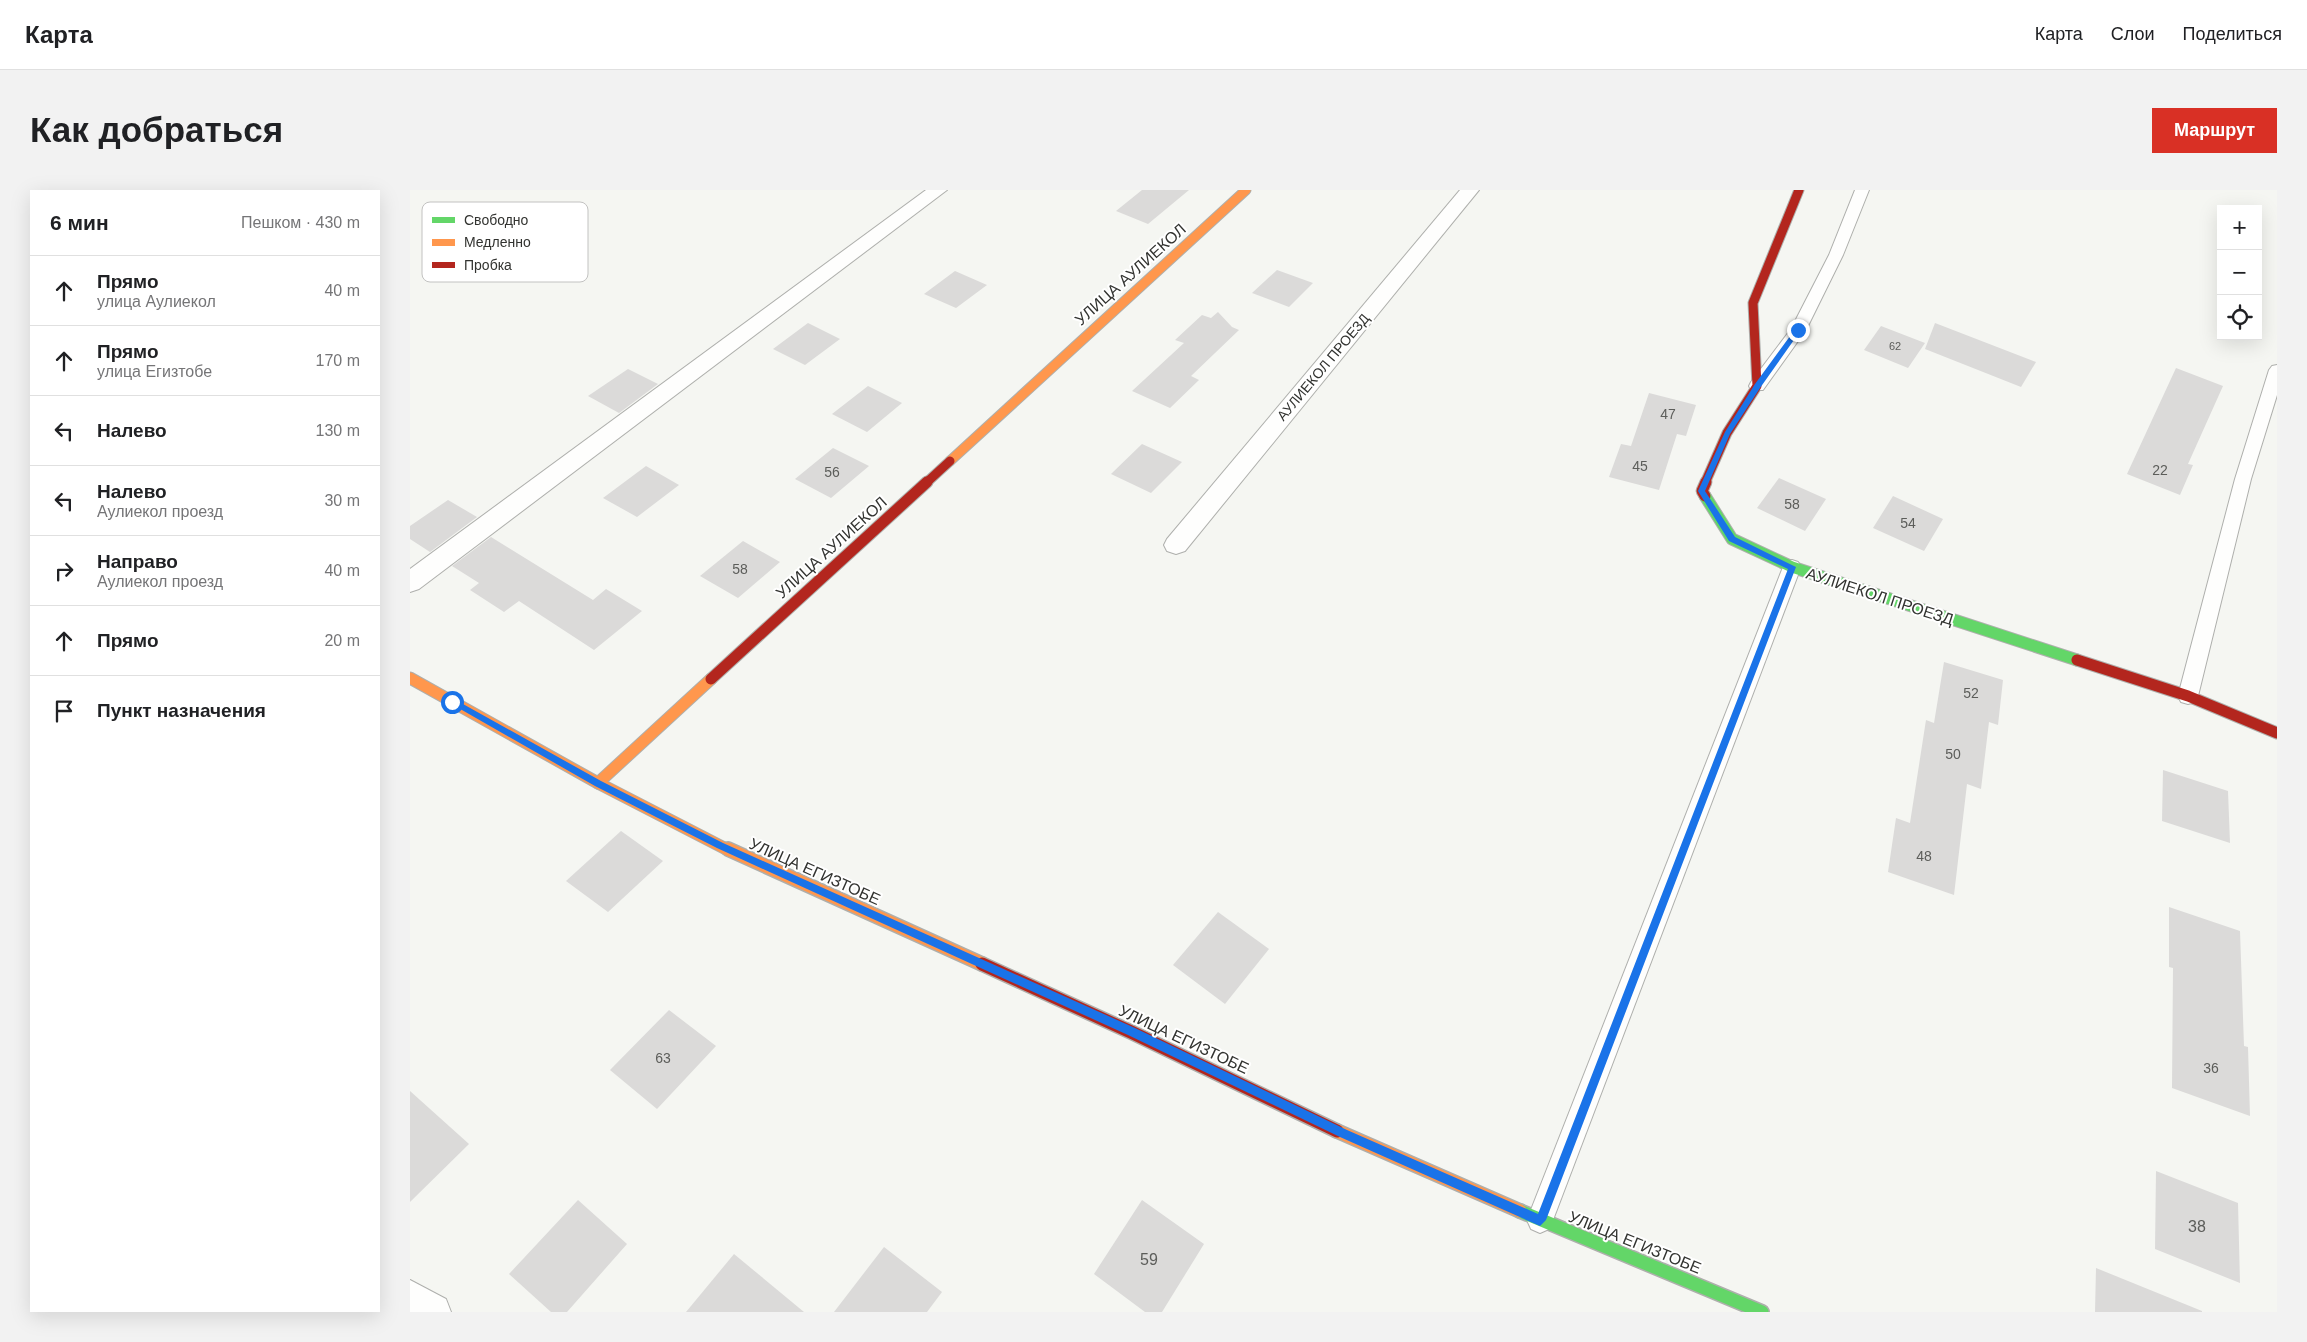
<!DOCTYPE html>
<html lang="ru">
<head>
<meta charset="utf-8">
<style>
	body { margin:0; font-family:Arial,sans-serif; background:#f2f2f2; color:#202124 }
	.controls { position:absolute; right:15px; top:15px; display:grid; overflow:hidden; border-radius:0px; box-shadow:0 5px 20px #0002 }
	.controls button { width:45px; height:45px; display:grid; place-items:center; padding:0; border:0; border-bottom:1px solid #e0e0e0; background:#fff; color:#202124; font:25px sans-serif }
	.stop { position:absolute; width:15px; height:15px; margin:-11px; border:4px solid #1a73e8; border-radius:50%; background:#fff }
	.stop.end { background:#1a73e8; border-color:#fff; box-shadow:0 1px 5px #0008 }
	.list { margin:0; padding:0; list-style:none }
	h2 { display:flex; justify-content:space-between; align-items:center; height:65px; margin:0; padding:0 20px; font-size:21px }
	h2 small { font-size:16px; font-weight:400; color:#757577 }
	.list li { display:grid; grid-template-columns:32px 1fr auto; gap:15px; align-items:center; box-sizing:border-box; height:70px; padding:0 20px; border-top:1px solid #e0e0e0 }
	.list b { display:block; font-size:19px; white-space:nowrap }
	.list p { margin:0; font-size:16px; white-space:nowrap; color:#757577 }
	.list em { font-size:16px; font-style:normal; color:#757577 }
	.icon { flex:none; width:28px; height:28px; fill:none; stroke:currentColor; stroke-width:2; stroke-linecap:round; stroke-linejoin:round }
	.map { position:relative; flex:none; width:1867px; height:1122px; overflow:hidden; border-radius:0px }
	header { display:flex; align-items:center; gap:30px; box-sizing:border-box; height:70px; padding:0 25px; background:#fff; border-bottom:1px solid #e0e0e0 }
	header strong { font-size:24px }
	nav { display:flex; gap:28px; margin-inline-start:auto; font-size:18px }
	.intro { display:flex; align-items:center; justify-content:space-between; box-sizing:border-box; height:120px; padding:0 30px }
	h1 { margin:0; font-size:35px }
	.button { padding:12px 22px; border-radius:0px; background:#d93025; color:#fff; font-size:18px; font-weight:700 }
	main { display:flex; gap:30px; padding:0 30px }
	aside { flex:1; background:#fff; border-radius:0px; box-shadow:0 5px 20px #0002 }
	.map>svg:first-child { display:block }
	.building { fill:#dbdad9 }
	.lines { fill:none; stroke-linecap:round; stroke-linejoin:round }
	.lane-casing { stroke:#aeafac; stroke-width:2 }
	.street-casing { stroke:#aeafac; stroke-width:2 }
	.fast-far1-casing { stroke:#aeafac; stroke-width:13 }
	.fast-casing { stroke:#aeafac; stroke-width:16 }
	.slow-far2-casing { stroke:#aeafac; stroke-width:11 }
	.slow-far1-casing { stroke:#aeafac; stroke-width:13 }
	.slow-casing { stroke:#aeafac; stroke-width:16 }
	.jam-far2-casing { stroke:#aeafac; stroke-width:11 }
	.jam-far1-casing { stroke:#aeafac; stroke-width:13 }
	.jam-casing { stroke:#aeafac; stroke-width:16 }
	.lane { fill:#fefefd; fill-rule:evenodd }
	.street { fill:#fefefd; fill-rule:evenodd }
	.fast-far1 { stroke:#63d668; stroke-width:11 }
	.fast { stroke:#63d668; stroke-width:13 }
	.slow-far2 { stroke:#ff974d; stroke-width:9 }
	.slow-far1 { stroke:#ff974d; stroke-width:11 }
	.slow { stroke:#ff974d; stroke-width:13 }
	.jam-far2 { stroke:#b3261e; stroke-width:9 }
	.jam-far1 { stroke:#b3261e; stroke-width:11 }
	.jam { stroke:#b3261e; stroke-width:13 }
	.route { fill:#1a73e8 }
	.labels { text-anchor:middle; stroke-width:4; stroke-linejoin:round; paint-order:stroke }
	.far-number-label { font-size:11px; fill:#5c5d5a }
	.far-street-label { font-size:14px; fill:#323330; stroke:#fff }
	.number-label { font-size:14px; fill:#5c5d5a }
	.street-label { font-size:16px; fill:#323330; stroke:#fff }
	.near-number-label { font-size:16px; fill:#5c5d5a }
	.key { fill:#fff; stroke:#c2c2c1; stroke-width:1 }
	.key-label { font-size:14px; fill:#323330 }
</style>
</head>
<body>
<header>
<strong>Карта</strong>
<nav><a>Карта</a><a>Слои</a><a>Поделиться</a></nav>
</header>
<div class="intro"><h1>Как добраться</h1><a class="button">Маршрут</a></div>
<main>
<aside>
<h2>6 мин<small>Пешком · 430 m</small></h2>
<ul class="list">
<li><svg class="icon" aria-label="ahead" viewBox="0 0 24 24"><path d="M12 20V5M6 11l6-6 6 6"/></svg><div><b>Прямо</b><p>улица Аулиекол</p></div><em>40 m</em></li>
<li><svg class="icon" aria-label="ahead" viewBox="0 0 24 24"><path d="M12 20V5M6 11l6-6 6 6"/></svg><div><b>Прямо</b><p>улица Егизтобе</p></div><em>170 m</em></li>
<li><svg class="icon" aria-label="left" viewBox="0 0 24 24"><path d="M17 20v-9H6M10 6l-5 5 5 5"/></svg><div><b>Налево</b></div><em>130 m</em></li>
<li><svg class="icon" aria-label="left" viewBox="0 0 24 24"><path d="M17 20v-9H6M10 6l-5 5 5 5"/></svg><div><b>Налево</b><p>Аулиекол проезд</p></div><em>30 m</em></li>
<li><svg class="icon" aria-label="right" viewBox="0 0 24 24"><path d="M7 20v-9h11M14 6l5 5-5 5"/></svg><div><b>Направо</b><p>Аулиекол проезд</p></div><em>40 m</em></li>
<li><svg class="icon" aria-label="ahead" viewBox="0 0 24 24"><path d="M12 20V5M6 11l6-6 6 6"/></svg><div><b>Прямо</b></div><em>20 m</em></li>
<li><svg class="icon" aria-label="arrive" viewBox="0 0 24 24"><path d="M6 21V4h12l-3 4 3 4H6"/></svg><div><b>Пункт назначения</b></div></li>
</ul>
</aside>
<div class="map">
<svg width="1867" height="1122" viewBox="0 0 1867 1122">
	<rect width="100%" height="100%" fill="#f5f6f2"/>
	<g class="building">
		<path d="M732 0H779L738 34 706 21Z"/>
		<path d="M867 80 903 93 879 117 842 103Z"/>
		<path d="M545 81 577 95 546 118 514 104Z"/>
		<path d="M808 122 822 137 829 140 781 186 789 190 760 218 722 201 774 153 765 150 792 125 801 128Z"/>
		<path d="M398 133 430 149 395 175 363 159Z"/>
		<path d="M1525 133 1626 172 1611 197 1515 159Z"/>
		<path d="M1471 136 1515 153 1498 178 1454 160Z"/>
		<path d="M1766 178 1813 196 1778 274 1783 275 1770 305 1717 284Z"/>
		<path d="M218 179 248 194 209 223 178 206Z"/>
		<path d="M458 196 492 213 457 242 422 224Z"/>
		<path d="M1239 203 1286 215 1276 246 1267 244 1249 300 1199 287 1211 254 1221 256Z"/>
		<path d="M732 254 772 272 741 303 701 284Z"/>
		<path d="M423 258 459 276 421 308 385 289Z"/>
		<path d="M236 276 269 295 227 327 193 308Z"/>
		<path d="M1369 288 1416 309 1395 341 1347 318Z"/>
		<path d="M1483 306 1533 329 1514 361 1463 338Z"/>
		<path d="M38 310 67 327 20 362 0 349V336Z"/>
		<path d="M81 347 183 410 196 399 232 421 184 460 109 411 94 422 60 400 69 393 42 376Z"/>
		<path d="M333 351 370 372 328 408 290 386Z"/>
		<path d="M1534 472 1593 490 1588 535 1579 532 1571 599 1557 594 1544 705 1478 682 1486 628 1500 633 1516 530 1524 533Z"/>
		<path d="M1753 580 1818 601 1820 653 1752 631Z"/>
		<path d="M211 641 253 671 198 722 156 691Z"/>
		<path d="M1759 717 1830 741 1834 856 1838 857 1840 926 1762 898 1763 778 1759 777Z"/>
		<path d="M808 722 859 759 815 814 763 775Z"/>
		<path d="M259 820 306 856 247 919 200 880Z"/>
		<path d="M0 901 59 954 0 1012Z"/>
		<path d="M1746 981 1828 1013 1830 1093 1745 1059Z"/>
		<path d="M168 1010 217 1054 157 1122H141L99 1084Z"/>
		<path d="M732 1010 794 1054 752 1122H735L684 1084Z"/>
		<path d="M474 1057 532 1102 517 1122H424Z"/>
		<path d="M324 1064 394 1122H276Z"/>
		<path d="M1686 1078 1792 1121V1122H1685Z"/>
	</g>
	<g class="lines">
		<g class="lane-casing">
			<g id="lane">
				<path d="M1445 0H1459L1433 65 1396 140 1353 200H1341L1339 196 1341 192 1381 139 1419 65Z"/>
				<path d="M1867 175V205L1841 289 1788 506 1785 512 1778 514 1771 512 1768 506 1825 289 1859 180 1862 176Z"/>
				<path d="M1382 370 1388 372 1391 377 1143 1030 1139 1039 1130 1043 1121 1039 1117 1030 1373 377 1376 372Z"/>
			</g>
		</g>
		<g class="street-casing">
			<g id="street">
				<path d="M516 0H537L9 399 0 402V379Z"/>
				<path d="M1050 0H1069L775 361 766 364 757 361 754 355 757 349Z"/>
				<path d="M0 1090 36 1109 41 1122H0Z"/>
			</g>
		</g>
		<g class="fast-far1-casing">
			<path id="fast-far1" d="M1295 306 1322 349 1382 377 1667 470"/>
		</g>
		<g class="fast-casing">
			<path id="fast" d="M1110 1021 1352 1122"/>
		</g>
		<g class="slow-far2-casing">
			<path id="slow-far2" d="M540 271 836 0"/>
		</g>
		<g class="slow-far1-casing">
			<g id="slow-far1">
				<path d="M0 488 188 593 301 489"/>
				<path d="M188 593 320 661"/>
			</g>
		</g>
		<g class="slow-casing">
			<g id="slow">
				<path d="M318 659 572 774"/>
				<path d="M927 941 1110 1021"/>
			</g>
		</g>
		<g class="jam-far2-casing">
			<g id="jam-far2">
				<path d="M516 293 540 271"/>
				<path d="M1295 293 1317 243 1347 196 1343 113 1389 0"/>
			</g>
		</g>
		<g class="jam-far1-casing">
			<g id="jam-far1">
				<path d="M1295 306 1292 301 1296 292"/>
				<path d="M1667 470 1778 506 1867 543"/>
				<path d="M301 489 517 292"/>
			</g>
		</g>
		<g class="jam-casing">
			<path id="jam" d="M572 774 721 842 927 941"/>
		</g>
		<use href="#lane" class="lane"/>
		<use href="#street" class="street"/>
		<use href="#fast-far1" class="fast-far1"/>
		<use href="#fast" class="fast"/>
		<use href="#slow-far2" class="slow-far2"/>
		<use href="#slow-far1" class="slow-far1"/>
		<use href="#slow" class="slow"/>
		<use href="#jam-far2" class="jam-far2"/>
		<use href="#jam-far1" class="jam-far1"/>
		<use href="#jam" class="jam"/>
	</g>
	<path class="route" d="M1386 138 1391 140 1350 198 1320 244 1295 301 1325 347 1386 377 1136 1030 1130 1036 930 947 718 845 307 658 185 596 38 512 39 509H44L191 591 313 653 725 838 937 940 1128 1024 1378 379 1319 351 1288 301 1315 242 1345 194Z"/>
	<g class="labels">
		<g class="far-number-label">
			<text x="1485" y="160">62</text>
		</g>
		<g class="far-street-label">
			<text transform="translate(913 177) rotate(-50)" y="5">АУЛИЕКОЛ ПРОЕЗД</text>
		</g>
		<g class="number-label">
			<text x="1258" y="229">47</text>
			<text x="1230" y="281">45</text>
			<text x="1750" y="285">22</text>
			<text x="422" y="287">56</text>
			<text x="1382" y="319">58</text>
			<text x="1498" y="338">54</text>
			<text x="330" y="384">58</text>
			<text x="1561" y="508">52</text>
			<text x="1543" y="569">50</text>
			<text x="1514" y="671">48</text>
			<text x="253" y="873">63</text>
			<text x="1801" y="883">36</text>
		</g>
		<g class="street-label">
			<text transform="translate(720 84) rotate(-42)" y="6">УЛИЦА АУЛИЕКОЛ</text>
			<text transform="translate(421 357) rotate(-42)" y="6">УЛИЦА АУЛИЕКОЛ</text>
			<text transform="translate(1470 406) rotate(18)" y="6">АУЛИЕКОЛ ПРОЕЗД</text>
			<text transform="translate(405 681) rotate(24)" y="6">УЛИЦА ЕГИЗТОБЕ</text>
			<text transform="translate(774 849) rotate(25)" y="6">УЛИЦА ЕГИЗТОБЕ</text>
			<text transform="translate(1225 1052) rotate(22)" y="6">УЛИЦА ЕГИЗТОБЕ</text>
		</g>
		<g class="near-number-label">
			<text x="1787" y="1042">38</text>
			<text x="739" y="1075">59</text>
		</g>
	</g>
	<rect x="12" y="12" width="166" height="80" rx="8" class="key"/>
	<rect x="22" y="27" width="23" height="6" fill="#63d668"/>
	<rect x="22" y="49" width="23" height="7" fill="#ff974d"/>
	<rect x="22" y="72" width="23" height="6" fill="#b3261e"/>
	<g class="key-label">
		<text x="54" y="35">Свободно</text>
		<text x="54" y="57">Медленно</text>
		<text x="54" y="80">Пробка</text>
	</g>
</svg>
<div class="controls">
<button>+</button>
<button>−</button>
<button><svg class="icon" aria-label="locate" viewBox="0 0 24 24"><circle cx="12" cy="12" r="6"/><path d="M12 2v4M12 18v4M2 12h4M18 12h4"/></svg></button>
</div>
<div class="stop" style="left:42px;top:512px"></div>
<div class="stop end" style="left:1388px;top:140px"></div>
</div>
</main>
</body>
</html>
